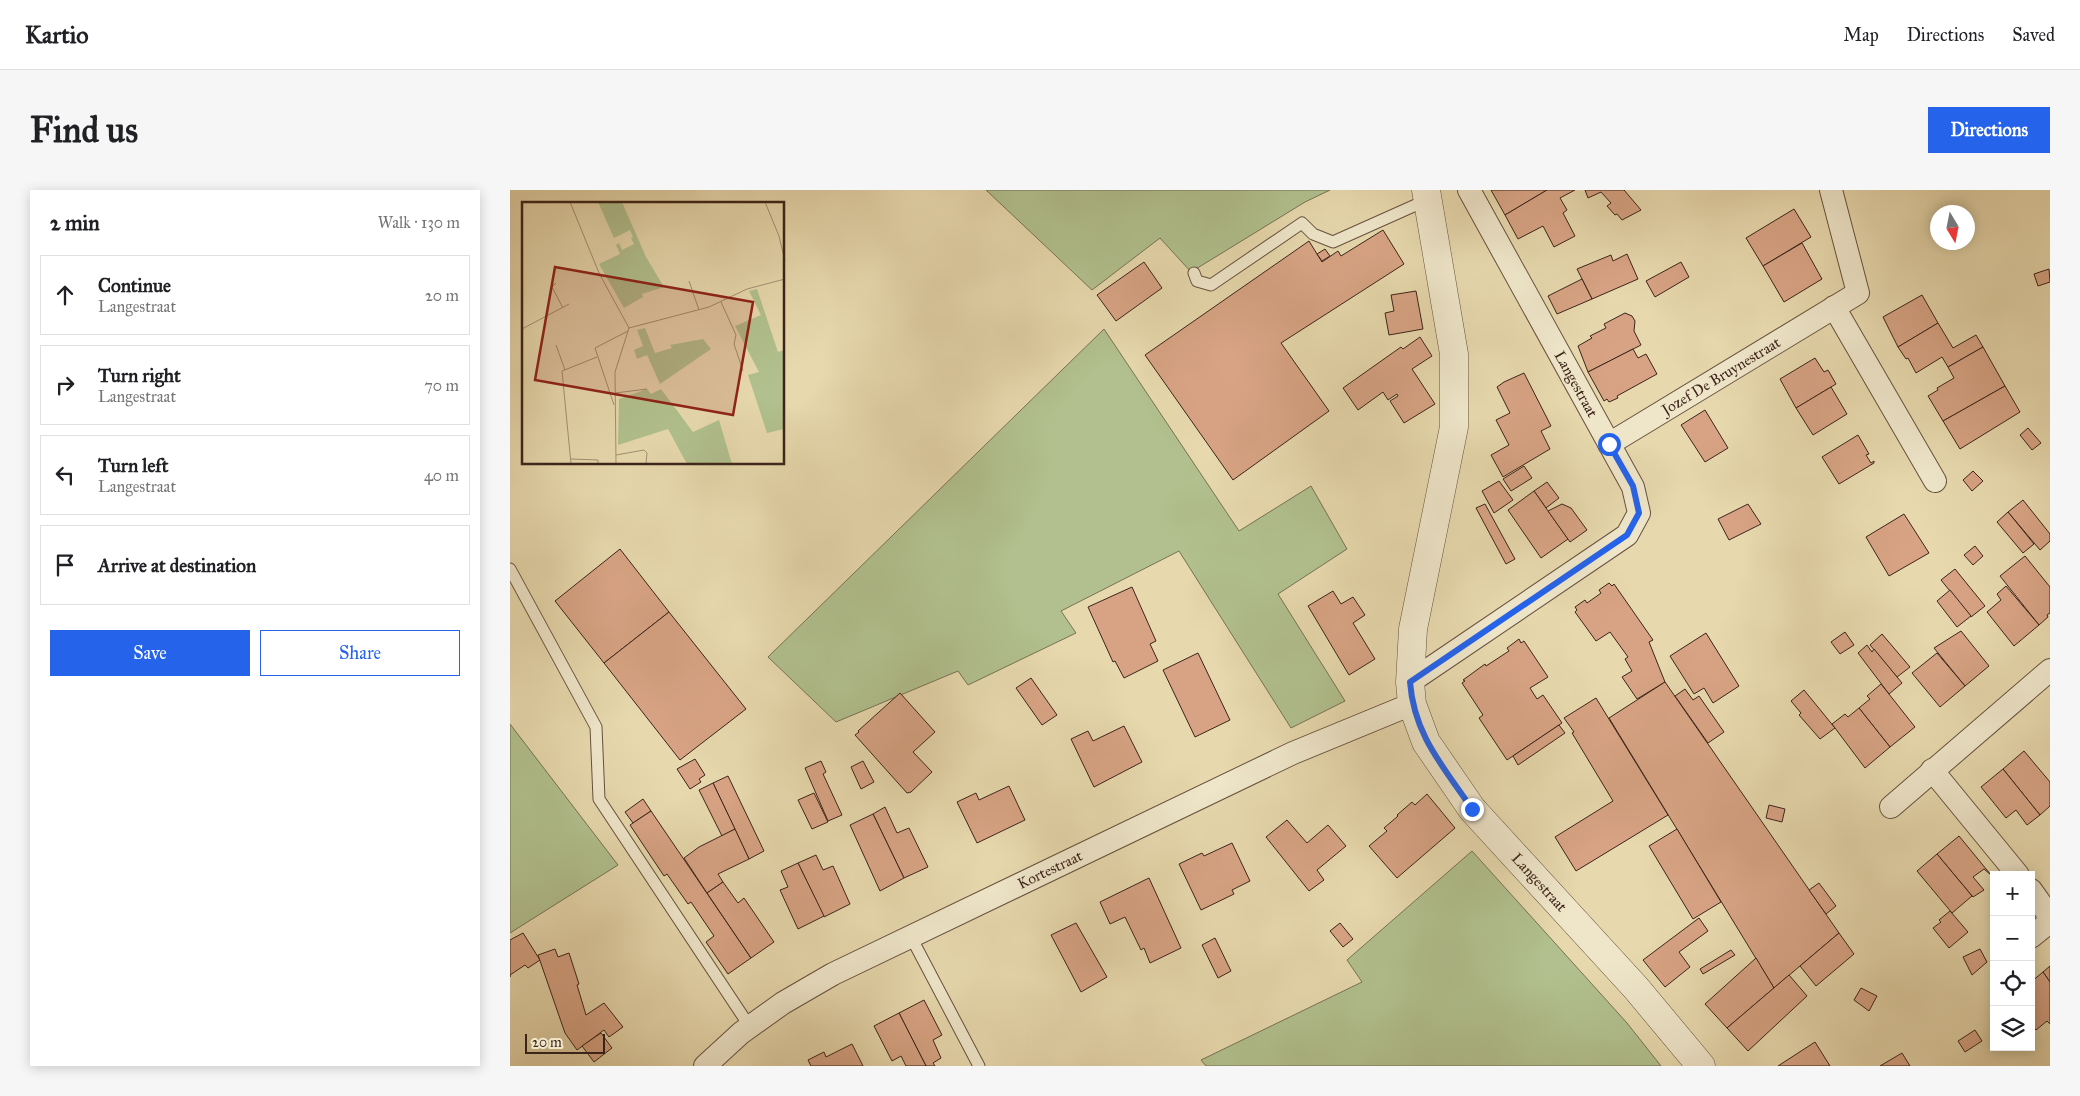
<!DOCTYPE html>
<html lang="en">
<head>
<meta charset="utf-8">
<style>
	body { margin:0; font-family:"IM FELL Great Primer",serif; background:#f6f6f6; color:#202124 }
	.controls { position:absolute; right:15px; bottom:15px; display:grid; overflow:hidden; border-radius:0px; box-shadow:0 2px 12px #0003 }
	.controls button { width:45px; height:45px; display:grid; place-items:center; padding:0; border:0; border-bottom:1px solid #e0e0e0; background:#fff; color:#202124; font:25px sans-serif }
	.compass { position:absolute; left:1420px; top:15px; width:45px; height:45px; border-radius:50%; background:#fff; box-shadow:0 2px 12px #0003; rotate:170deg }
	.scale { position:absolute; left:15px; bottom:12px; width:80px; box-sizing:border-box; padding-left:5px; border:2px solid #3c2419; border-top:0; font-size:14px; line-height:18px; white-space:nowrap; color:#3c2419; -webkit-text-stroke:4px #efe6ca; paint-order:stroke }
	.stop { position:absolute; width:15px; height:15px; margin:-11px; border:4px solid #2563eb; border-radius:50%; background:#fff }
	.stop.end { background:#2563eb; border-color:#fff; box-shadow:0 1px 5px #0008 }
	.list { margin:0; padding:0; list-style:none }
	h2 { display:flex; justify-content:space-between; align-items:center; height:65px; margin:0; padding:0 20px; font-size:21px }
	h2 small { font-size:16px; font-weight:400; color:#757577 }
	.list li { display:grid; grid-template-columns:32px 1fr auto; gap:15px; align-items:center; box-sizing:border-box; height:80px; margin:0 10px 10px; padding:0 10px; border:1px solid #e0e0e0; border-radius:0px }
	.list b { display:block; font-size:19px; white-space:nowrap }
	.list p { margin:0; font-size:16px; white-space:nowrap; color:#757577 }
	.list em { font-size:16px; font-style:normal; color:#757577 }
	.actions { display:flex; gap:10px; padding:15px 20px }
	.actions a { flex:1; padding:11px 0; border:1px solid #2563eb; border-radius:0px; text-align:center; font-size:18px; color:#2563eb }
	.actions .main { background:#2563eb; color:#fff }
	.icon { flex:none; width:28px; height:28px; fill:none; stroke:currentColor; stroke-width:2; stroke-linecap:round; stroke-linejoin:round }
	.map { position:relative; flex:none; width:1540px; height:876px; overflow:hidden; border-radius:0px }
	header { display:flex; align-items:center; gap:30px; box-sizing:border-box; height:70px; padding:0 25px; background:#fff; border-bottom:1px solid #e0e0e0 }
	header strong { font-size:24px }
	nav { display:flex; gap:28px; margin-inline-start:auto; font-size:18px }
	.intro { display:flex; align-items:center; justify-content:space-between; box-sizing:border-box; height:120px; padding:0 30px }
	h1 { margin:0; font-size:35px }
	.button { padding:12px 22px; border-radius:0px; background:#2563eb; color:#fff; font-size:18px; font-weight:700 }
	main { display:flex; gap:30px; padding:0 30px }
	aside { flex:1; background:#fff; border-radius:0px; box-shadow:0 2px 12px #0003 }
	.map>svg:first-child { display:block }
	.green { fill:#b1c08e; stroke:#767254 }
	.building { fill:#d7a384; stroke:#3c2419 }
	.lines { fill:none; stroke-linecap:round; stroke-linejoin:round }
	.service-casing { stroke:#67513e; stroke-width:13 }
	.minor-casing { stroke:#67513e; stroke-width:24 }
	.tertiary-casing { stroke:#67513e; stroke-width:29 }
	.service { stroke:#efe6ca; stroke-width:11 }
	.minor { stroke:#efe6ca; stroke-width:22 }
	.tertiary { stroke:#efe6ca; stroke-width:28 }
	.route { stroke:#2563eb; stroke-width:6 }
	.labels { text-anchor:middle; stroke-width:4.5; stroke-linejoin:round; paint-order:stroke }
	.street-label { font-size:15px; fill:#3c2419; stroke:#efe6ca }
	.inset-road { fill:none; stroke:#a39072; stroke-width:1 }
	.view { fill:#8f2418; fill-opacity:0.15; stroke:#8f2418; stroke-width:2.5 }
	.inset-edge { fill:none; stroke:#3c2419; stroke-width:2.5 }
</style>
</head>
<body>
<header>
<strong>Kartio</strong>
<nav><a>Map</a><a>Directions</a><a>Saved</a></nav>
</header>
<div class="intro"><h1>Find us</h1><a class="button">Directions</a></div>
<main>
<aside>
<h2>2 min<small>Walk · 130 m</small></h2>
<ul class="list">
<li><svg class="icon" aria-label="ahead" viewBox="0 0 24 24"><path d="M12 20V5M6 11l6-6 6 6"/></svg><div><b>Continue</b><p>Langestraat</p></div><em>20 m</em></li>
<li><svg class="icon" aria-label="right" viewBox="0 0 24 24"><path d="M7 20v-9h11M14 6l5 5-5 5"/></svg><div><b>Turn right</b><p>Langestraat</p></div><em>70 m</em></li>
<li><svg class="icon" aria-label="left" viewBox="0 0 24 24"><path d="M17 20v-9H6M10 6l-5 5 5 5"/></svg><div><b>Turn left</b><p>Langestraat</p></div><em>40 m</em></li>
<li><svg class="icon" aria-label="arrive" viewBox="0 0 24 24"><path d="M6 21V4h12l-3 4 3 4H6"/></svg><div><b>Arrive at destination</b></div></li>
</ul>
<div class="actions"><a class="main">Save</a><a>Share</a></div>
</aside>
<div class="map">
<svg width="1540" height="876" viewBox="0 0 1540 876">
	<rect width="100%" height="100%" fill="#e7d8ad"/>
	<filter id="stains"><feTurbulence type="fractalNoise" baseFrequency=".004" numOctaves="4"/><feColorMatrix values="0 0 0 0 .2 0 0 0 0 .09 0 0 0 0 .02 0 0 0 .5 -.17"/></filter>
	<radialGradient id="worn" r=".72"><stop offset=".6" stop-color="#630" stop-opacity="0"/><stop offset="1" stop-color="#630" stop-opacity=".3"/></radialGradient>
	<g class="green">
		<path d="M476 0H820L795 12 681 82 650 48 582 100Z"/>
		<path d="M594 139 729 341 801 296 837 359 768 404 835 511 781 538 669 361 551 421 566 443 458 495 448 481 326 532 258 467Z"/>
		<path d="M0 534 108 675 0 743Z"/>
		<path d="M962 661 1117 833 1151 876H696L691 870 852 792 837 770Z"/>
	</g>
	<g class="building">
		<path d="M981 0H1037L995 25Z"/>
		<path d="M1037 0H1065L1050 8 1057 20 1053 23 1065 46 1044 57 1033 36 1008 49 995 25Z"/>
		<path d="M1075 0H1114L1131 20 1112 30 1107 24 1105 25 1097 16 1101 13 1091 2 1078 8Z"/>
		<path d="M1284 19 1301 47 1253 76 1236 48Z"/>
		<path d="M873 40 894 74 771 153 819 221 723 290 635 165 799 51 812 72 828 61 831 66Z"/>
		<path d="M1292 53 1312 89 1274 112 1253 76Z"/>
		<path d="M815 59 820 66 812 71 807 64Z"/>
		<path d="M1117 64 1128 89 1082 109 1067 79 1101 65 1103 71Z"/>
		<path d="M634 72 652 98 606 131 587 105Z"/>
		<path d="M1171 72 1179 87 1145 107 1136 91Z"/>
		<path d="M1539 79 1540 92 1528 96 1524 84Z"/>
		<path d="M1072 89 1082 109 1047 124 1038 106Z"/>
		<path d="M906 101 913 139 879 145 875 123 884 121 881 105Z"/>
		<path d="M1412 105 1428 133 1388 157 1373 127Z"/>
		<path d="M1115 123 1122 126 1125 131 1124 141 1131 155 1078 182 1068 156 1082 148 1080 146 1096 138 1094 134Z"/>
		<path d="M1428 133 1443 158 1466 145 1473 157 1438 177 1432 167 1406 183 1398 168 1396 169 1388 157Z"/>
		<path d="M910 147 922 166 902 179 925 214 894 233 880 211 888 206 887 204 878 210 873 202 848 220 833 198 891 157 893 159Z"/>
		<path d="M1473 157 1495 196 1433 231 1418 206 1428 200 1427 198 1444 188 1438 177Z"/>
		<path d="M1123 159 1128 168 1136 164 1147 184 1107 206 1108 208 1099 212 1097 209 1094 211 1078 182Z"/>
		<path d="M1305 168 1314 182 1318 180 1326 194 1286 218 1270 189Z"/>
		<path d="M1014 183 1041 236 1031 241 1040 259 993 287 981 265 999 255 986 230 1000 223 987 197 994 192Z"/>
		<path d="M1495 196 1510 222 1450 259 1433 231Z"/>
		<path d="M1321 197 1337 224 1303 245 1286 218Z"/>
		<path d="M1195 220 1218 258 1195 272 1171 235Z"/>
		<path d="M1518 238 1531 253 1522 260 1510 245Z"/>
		<path d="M1348 245 1359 264 1356 265 1361 273 1364 271V273L1329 294 1312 267Z"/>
		<path d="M1014 276 1022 288 1001 301 993 289Z"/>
		<path d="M1463 281 1473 291 1462 301 1453 290Z"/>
		<path d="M989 291 1003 310 984 323 972 301Z"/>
		<path d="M1037 292 1049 308 1036 318 1024 301Z"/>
		<path d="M1024 301 1058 349 1031 368 998 320Z"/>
		<path d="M1513 310 1540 344V351L1530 360 1498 322Z"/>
		<path d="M975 314 1005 369 996 374 966 318Z"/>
		<path d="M1052 314 1061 318 1077 340 1060 352 1038 321Z"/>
		<path d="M1238 314 1251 334 1219 350 1208 329Z"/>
		<path d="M1498 322 1524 354 1513 363 1487 332Z"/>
		<path d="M1394 324 1419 363 1379 386 1356 347Z"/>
		<path d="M1465 356 1473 366 1463 375 1454 365Z"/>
		<path d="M110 359 159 422 94 473 45 411Z"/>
		<path d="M1515 366 1540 397V423L1537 425 1538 427 1529 435 1490 386Z"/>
		<path d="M1445 379 1475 416 1461 427 1431 390Z"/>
		<path d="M1099 393 1102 396 1104 394 1143 450 1139 452 1155 492 1127 509 1112 487 1122 481 1115 469 1118 467 1100 442 1086 451 1065 422 1067 420 1065 417 1075 410 1077 413 1087 406 1091 403 1089 400Z"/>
		<path d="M1496 396 1529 435 1504 456 1477 422 1491 410 1487 404Z"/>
		<path d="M622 397 646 451 640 454 648 471 614 488 605 471 603 472 578 417Z"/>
		<path d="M1440 400 1461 426 1447 437 1427 411Z"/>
		<path d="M823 401 831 414 843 407 855 425 843 433 865 469 839 485 798 416Z"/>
		<path d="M159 422 236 519 170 570 94 473Z"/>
		<path d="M1451 441 1479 476 1455 496 1424 458Z"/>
		<path d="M1335 442 1344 455 1330 464 1321 452Z"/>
		<path d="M1196 443 1229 496 1203 513 1194 498 1184 504 1160 466Z"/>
		<path d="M1372 444 1400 477 1387 487 1360 455Z"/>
		<path d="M1009 449 1011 453 1014 451 1038 487 1020 498 1027 509 1033 505 1052 533 997 570 969 528 973 525 952 493 955 491 953 490 975 474 976 476 999 461 997 458Z"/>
		<path d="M1357 455 1362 462 1364 459 1392 493 1379 504 1348 463Z"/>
		<path d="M688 463 720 530 685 547 653 480Z"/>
		<path d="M1427 463 1455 496 1430 517 1402 483Z"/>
		<path d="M521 488 547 525 532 535 506 498Z"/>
		<path d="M1155 492 1329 743 1264 798 1099 528Z"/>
		<path d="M1371 494 1405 537 1380 557 1349 518 1360 509 1357 506Z"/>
		<path d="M1175 499 1183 510 1189 506 1214 542 1198 553 1165 506Z"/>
		<path d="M1294 500 1325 538 1310 549 1289 525 1291 523 1281 511Z"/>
		<path d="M390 503 425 542 403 562 422 582 401 602 397 603 345 545 349 542 348 541Z"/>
		<path d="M1086 508 1158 625 1066 681 1045 647 1103 611 1062 543 1064 542 1054 528Z"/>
		<path d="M1349 518 1380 557 1355 578 1322 534 1335 524 1338 527Z"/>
		<path d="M1049 535 1055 543 1008 575 1003 566Z"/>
		<path d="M614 536 632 572 584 597 561 549 578 541 583 551Z"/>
		<path d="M1514 561 1540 592V616L1530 625 1493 579Z"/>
		<path d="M185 569 195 585 189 589 191 592 180 599 167 579Z"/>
		<path d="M311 571 316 582 313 584 332 625 318 631 295 578Z"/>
		<path d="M353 571 364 592 351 599 341 577Z"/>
		<path d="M1493 579 1530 625 1517 635 1506 620 1496 628 1471 597Z"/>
		<path d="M218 586 254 661 239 669 203 593Z"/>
		<path d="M203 593 225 639 212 646 189 600Z"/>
		<path d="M499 596 515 630 467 653 447 612 466 603 469 610Z"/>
		<path d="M304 603 318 632 302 639 288 610Z"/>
		<path d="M917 604 945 638 887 688 859 656 877 641 874 638 888 626 887 625 902 612 905 615Z"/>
		<path d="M133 609 141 621 123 633 115 622Z"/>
		<path d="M1259 615 1275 619 1272 632 1256 628Z"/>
		<path d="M375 617 387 643 399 638 418 677 394 688 363 624Z"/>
		<path d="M141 621 241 768 218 784 196 752 204 746 181 712 178 714 157 684 154 686 120 635Z"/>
		<path d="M363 624 394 688 370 701 340 635Z"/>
		<path d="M777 630 797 653 818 635 836 656 807 680 814 690 799 701 756 647Z"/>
		<path d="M225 639 239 669 208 684 213 692 197 703 174 668 189 657Z"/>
		<path d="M1167 639 1211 712 1183 729 1139 656Z"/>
		<path d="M1449 646 1481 685 1474 679 1463 687 1474 700 1463 707 1427 664Z"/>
		<path d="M722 653 740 691 722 700 724 704 691 720 669 674 692 663 694 666Z"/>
		<path d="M1427 664 1462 706 1442 723 1407 681Z"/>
		<path d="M306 665 313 680 323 676 340 714 314 727 288 673Z"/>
		<path d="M288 673 314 726 288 739 270 700 278 697 271 681Z"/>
		<path d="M639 688 671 758 640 773 634 758 631 760 615 727 600 734 590 712Z"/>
		<path d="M213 692 228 713 234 708 264 752 241 768 197 703Z"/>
		<path d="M1309 693 1326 716 1316 724 1299 700Z"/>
		<path d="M1440 721 1458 742 1439 758 1423 738 1431 732 1429 730Z"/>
		<path d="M1189 728 1198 741 1169 762 1180 777 1155 797 1133 770Z"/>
		<path d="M566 733 597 787 571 802 541 745Z"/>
		<path d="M830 733 843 749 833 757 820 741Z"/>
		<path d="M13 743 30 770 18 778 15 775 0 785V787V750Z"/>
		<path d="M1329 743 1344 764 1306 796 1290 776Z"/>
		<path d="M705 748 721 781 708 788 692 755Z"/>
		<path d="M45 759 48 767 59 763 69 794 67 795 76 825 94 813 113 837 99 847 94 840 67 860 55 843 28 765Z"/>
		<path d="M1470 759 1477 772 1462 785 1453 767Z"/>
		<path d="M1221 760 1225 765 1193 784 1190 779Z"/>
		<path d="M1246 768 1264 798 1217 838 1195 814Z"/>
		<path d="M1540 776V792L1533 782Z"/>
		<path d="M1533 782 1540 792V834L1537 831 1526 840 1521 834V792Z"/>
		<path d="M1279 785 1297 806 1238 861 1217 838Z"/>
		<path d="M1351 798 1367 806 1359 821 1344 810Z"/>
		<path d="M414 810 432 845 423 850 431 868 423 873 425 876H416L389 823Z"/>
		<path d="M389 823 416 876H396L391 866 382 871 364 836Z"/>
		<path d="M1465 840 1472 851 1455 862 1448 851Z"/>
		<path d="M91 843 102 858 84 872 72 856Z"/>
		<path d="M1305 852 1320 876H1268Z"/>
		<path d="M342 854 353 876H301L298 870 314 862 316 867Z"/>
		<path d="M1392 863 1400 876H1370Z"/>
	</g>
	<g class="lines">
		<g class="service-casing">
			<g id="service">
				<path d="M684 83 687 91 701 95 792 33 803 44 823 52 917 10"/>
				<path d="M0 379 86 537 89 609 240 837"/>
				<path d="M401 747 469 876"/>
			</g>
		</g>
		<g class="minor-casing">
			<g id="minor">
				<path d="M1324 117 1425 291"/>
				<path id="s1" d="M1099 254 1348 103 1321 0"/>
				<path d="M900 492 1117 345 1129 323 1123 297 959 0"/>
				<path d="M1422 580 1508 685"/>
				<path d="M1381 617 1540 480"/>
				<path d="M1521 700 1538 724 1537 734 1521 747"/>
				<path id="s2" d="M195 876 231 843 273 813 323 784 783 563 902 514"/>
			</g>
		</g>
		<g class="tertiary-casing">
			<g id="tertiary">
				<path id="s3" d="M916 0 944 164V237L903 439 900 492 902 514 916 552 962 619 1126 798 1191 876"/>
			</g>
		</g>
		<use href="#service" class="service"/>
		<use href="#minor" class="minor"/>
		<use href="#tertiary" class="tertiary"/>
	</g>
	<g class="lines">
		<path class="route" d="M962 619C933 576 904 545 900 492L1117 345 1129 323 1123 296 1099 254"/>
	</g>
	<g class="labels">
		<g class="street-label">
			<text dy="5" stroke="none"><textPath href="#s1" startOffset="131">Jozef De Bruynestraat</textPath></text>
			<text transform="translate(1066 194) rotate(61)" y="5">Langestraat</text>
			<text dy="5" stroke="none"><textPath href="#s2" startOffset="399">Kortestraat</textPath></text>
			<text dy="5" stroke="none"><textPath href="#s3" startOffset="742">Langestraat</textPath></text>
		</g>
	</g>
	<g transform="translate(12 12)">
		<rect width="262" height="262" fill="#e7d8ad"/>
		<path d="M76 0H100L124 55 142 85 120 92 121 95 102 106 77 62 98 52 94 43 97 41 100 48 112 42 109 36 111 35 108 28 92 36ZM235 87 256 150 262 148V227L245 231 226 173 237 170 213 124 239 113 227 89ZM123 126 133 151 150 146 148 143 181 137 189 147 138 182 125 153 115 157 112 148 121 144 115 128ZM125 187 129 192 139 187 171 230 197 218 210 262H165L146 227 96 243 97 197Z" fill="#b1c08e"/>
		<path class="inset-road" d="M48 0 77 71 107 126 93 170 94 262M243 0 257 34 263 59M167 79 177 108M34 81 30 85 41 106M199 100 214 133 212 142 221 169M107 126 187 105 225 87 263 77M0 127 47 102M34 143 43 168M93 191 125 187M92 203 73 146 106 129M94 253 122 248 125 251 124 262M49 257 76 258V262M49 262 40 169 75 155"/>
		<path class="view" d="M33 65 231 100 211 213 13 178Z"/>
		<rect width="262" height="262" class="inset-edge"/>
	</g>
	<rect width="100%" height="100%" filter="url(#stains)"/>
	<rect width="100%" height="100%" fill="url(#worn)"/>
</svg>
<div class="controls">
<button>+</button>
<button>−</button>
<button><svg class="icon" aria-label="locate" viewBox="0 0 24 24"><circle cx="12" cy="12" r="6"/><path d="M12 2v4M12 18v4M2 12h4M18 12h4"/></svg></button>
<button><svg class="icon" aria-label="layers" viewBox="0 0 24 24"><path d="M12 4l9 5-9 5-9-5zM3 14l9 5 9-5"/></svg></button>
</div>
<svg class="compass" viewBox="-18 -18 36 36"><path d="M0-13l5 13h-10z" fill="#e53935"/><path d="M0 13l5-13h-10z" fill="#757577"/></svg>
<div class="scale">20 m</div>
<div class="stop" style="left:1099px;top:254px"></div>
<div class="stop end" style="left:962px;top:619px"></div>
</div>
</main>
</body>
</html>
